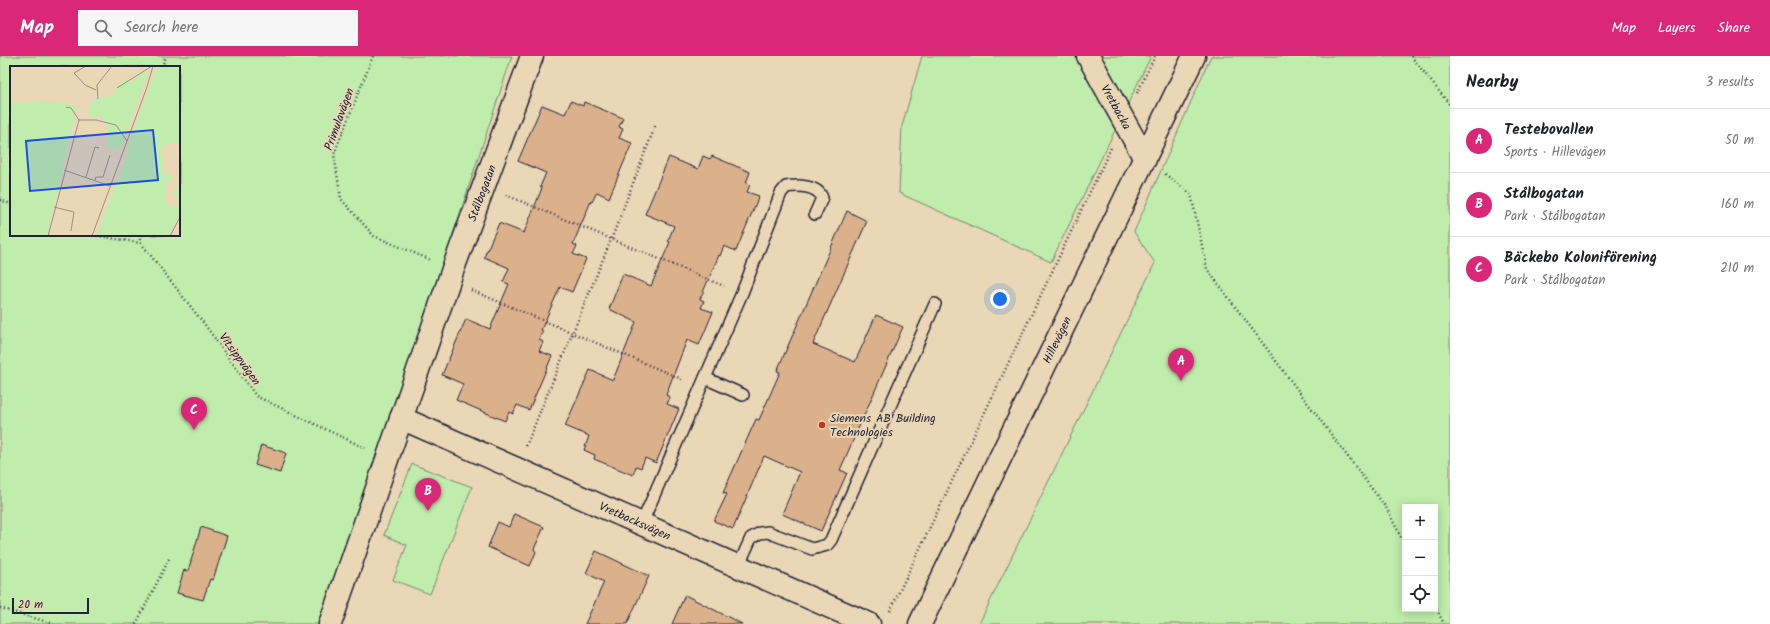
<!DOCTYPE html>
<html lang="en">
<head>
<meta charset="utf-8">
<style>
	body { margin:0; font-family:Kalam,sans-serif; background:#f6f6f6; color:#202124 }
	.controls { position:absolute; right:12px; bottom:12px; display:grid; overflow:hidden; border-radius:0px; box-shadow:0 2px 10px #0003 }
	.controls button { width:36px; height:36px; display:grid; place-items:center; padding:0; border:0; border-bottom:1px solid #e0e0e0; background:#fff; color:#202124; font:20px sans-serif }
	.scale { position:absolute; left:12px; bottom:10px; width:77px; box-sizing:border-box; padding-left:4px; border:2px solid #22223b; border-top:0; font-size:11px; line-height:14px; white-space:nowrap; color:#22223b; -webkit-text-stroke:3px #ead7b5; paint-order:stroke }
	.you { position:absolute; left:1000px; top:243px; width:14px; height:14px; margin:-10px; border:3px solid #fff; border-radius:50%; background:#1a73e8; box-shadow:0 0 0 6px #1a73e833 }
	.badge { display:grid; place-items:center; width:26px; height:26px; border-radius:50%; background:#db2777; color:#fff; font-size:13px; font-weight:700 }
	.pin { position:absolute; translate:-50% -33px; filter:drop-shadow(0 1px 2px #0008) }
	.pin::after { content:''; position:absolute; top:21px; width:14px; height:12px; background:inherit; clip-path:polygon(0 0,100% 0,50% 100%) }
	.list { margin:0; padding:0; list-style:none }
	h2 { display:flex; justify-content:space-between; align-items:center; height:52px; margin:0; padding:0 16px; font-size:17px }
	h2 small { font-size:13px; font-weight:400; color:#757577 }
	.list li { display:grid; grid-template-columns:26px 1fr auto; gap:12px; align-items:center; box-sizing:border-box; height:64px; padding:0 16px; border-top:1px solid #e0e0e0 }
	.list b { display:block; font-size:15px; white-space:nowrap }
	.list p { margin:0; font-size:13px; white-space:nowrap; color:#757577 }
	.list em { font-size:13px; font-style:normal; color:#757577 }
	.icon { flex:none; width:22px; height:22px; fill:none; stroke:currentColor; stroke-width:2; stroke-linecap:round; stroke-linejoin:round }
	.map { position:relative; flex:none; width:1450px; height:568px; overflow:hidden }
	header { display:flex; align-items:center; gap:24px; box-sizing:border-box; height:56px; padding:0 20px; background:#db2777; color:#fff }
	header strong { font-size:19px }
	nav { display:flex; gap:22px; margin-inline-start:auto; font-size:14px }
	.search { width:280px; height:36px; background:#f6f6f6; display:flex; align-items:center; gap:10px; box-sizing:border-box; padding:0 14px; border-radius:0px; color:#757577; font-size:15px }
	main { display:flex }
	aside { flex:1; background:#fff }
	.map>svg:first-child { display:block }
	.green { fill:#c0edab; stroke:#718873; fill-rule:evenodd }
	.building { fill:#dbb18c; stroke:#22223b }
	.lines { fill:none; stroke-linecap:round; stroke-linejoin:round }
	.lane-casing { stroke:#22223b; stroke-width:14 }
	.street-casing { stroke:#22223b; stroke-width:25 }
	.secondary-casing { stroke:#22223b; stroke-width:25 }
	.path { stroke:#22223b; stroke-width:2.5; stroke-dasharray:1 3; stroke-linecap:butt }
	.lane { stroke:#ead7b5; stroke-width:11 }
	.street { stroke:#ead7b5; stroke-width:22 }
	.secondary { stroke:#ead7b5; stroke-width:22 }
	.poi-dot { fill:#c8321e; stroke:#ead7b5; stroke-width:1.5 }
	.labels { text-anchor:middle; stroke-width:4; stroke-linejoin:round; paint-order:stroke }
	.street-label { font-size:12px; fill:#22223b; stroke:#ead7b5 }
	.poi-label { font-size:12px; fill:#22223b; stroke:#ead7b5; text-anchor:start }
	.inset-road { fill:none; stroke:#9a8f84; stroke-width:1 }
	.view { fill:#1d4ed8; fill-opacity:0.15; stroke:#1d4ed8; stroke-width:2 }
	.inset-edge { fill:none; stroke:#22223b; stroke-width:2 }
</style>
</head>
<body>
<header>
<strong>Map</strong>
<div class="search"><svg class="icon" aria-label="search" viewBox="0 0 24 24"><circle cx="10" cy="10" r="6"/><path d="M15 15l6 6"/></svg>Search here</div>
<nav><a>Map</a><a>Layers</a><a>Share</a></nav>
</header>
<main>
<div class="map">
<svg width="1450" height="568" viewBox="0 0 1450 568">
	<rect width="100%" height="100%" fill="#ead7b5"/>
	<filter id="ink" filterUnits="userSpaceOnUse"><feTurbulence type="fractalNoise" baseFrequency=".025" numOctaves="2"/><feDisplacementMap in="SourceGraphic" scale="8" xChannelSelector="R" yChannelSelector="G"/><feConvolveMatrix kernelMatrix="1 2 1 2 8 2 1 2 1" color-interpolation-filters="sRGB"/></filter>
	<g filter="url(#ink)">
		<g class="green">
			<path d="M0 0H512L324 568H0ZM11 11H179V179H11Z"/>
			<path d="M922 0H1151L1051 206 899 137 902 70Z"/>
			<path d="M1211 0H1450V568H979L1155 207 1134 176ZM1405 451H1435V553H1405Z"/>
			<path d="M412 408 472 431 430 538 393 524 407 489 384 479Z"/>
		</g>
		<g class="building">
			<path d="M571 45 583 50 584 46 623 62 619 71 623 73 619 82 632 87 609 142 597 136 592 146 591 145 573 188 577 190 573 198 586 203 572 236 560 231 541 274 543 275 539 283 543 286 539 295 552 300 529 354 517 349 513 358 509 356 505 365 456 344 463 328 442 319 466 263 490 273 509 228 503 226 509 212 484 201 499 167 524 177 542 132 540 131 546 117 518 105 542 49 565 58Z"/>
			<path d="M703 100 710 103 712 100 750 116 746 127 750 129 747 136 759 140 736 195 724 190 720 200 719 199 700 243 704 245 701 252 713 256 699 289 687 284 670 328 666 339 670 341 667 348 679 353 656 407 645 402 641 412 636 410 633 419 594 403 595 399 584 394 589 380 565 370 590 314 613 324 631 279 636 266 609 253 623 218 651 230 670 186 668 185 674 170 645 158 669 101 698 113Z"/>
			<path d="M847 155 867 165 813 288 855 306 876 259 903 271 840 414 847 417 821 475 782 458 800 416 764 400 733 473 714 465 727 438 723 437 756 363 759 364 780 316 777 315Z"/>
			<path d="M261 389 286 397 280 417 255 409Z"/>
			<path d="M514 458 544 471 534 493 536 496 530 510 488 491 498 466 509 471Z"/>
			<path d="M201 471 227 480 213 524 210 523 203 544 177 537 184 514 188 515Z"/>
			<path d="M596 495 649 520 627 568H585L604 526 586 517Z"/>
			<path d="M685 539 742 568H672Z"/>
		</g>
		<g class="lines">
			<g class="lane-casing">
				<g id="lane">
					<path d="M705 322 743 339"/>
					<path d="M641 469 742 237 781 137 786 131C797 129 818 129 822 142L815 158"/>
					<path d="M738 511 751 482 760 477 768 476 812 493 827 489 831 484 935 248"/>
				</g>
			</g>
			<g class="street-casing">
				<g id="street">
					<path d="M1088 0 1145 103"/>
					<path d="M401 362 869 568"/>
					<path d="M330 568 453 213 532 0"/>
				</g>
			</g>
			<g class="secondary-casing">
				<path id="secondary" d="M920 568 1194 0"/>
			</g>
			<g class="path">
				<path d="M373 0 334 98 341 143 374 180 431 204"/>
				<path d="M1411 0 1450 49"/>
				<path d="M162 11 166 0"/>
				<path d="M1137 37 1155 0"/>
				<path d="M1165 118 1191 138 1207 213 1387 453 1405 489"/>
				<path d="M506 139 724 230"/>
				<path d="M0 144 11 148"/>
				<path d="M93 179 141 187"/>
				<path d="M139 179 141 187 205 269 256 340 365 392"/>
				<path d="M471 234 684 324"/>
				<path d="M526 390 611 184 656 68"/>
				<path d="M1435 550 1444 568"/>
				<path d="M0 552 54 568"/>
				<path d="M890 555 1111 92"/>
				<path d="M136 568 170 501"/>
			</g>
			<use href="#lane" class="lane"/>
			<use href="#street" class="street"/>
			<use href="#secondary" class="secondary"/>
		</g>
	</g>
	<circle class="poi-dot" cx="822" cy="369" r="4"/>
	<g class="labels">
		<g class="street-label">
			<text transform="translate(1116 51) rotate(61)" y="4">Vretbacka</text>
			<text transform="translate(339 63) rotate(-70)" y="4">Primulavägen</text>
			<text transform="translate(482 137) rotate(-69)" y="4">Stålbogatan</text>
			<text transform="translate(1057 284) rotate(-64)" y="4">Hillevägen</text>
			<text transform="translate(240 303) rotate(54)" y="4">Vitsippvägen</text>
			<text transform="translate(635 465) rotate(24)" y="4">Vretbacksvägen</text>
		</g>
		<g class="poi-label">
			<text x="830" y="366">Siemens AB Building<tspan x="830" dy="14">Technologies</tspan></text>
		</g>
	</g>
	<g transform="translate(10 10)">
		<rect width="170" height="170" fill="#ead7b5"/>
		<path d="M147 0H170V79L165 76 152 80 153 106 163 110 155 119V135L160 140H169V135L163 127 170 120V149L158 170H86L119 84 117 82ZM132 6 138 7 110 85 96 80 98 59 88 47 86 52 78 51 79 38 89 31 104 30 106 22 115 14 122 17ZM41 35 67 40 37 170H0V37Z" fill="#c0edab"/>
		<path class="inset-road" d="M76 0 64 7 75 19 86 24M107 22 142 0M88 33 87 19 102 0M56 41 61 42 69 54M69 54H86L106 59 117 75M54 104 100 120M76 111 85 81 89 82M85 114 86 111H93L100 89M44 141 64 146 61 165M38 170 69 54M82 170 137 21 143 0M160 170 170 151"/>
		<path class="view" d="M143 64 148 114 20 125 16 75Z"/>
		<rect width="170" height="170" class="inset-edge"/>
	</g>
</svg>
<div class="controls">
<button>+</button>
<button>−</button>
<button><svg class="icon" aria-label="locate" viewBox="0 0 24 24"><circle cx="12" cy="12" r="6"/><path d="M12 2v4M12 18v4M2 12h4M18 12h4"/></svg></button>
</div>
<div class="scale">20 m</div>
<div class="you"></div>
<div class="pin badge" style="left:1181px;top:325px">A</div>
<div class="pin badge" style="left:428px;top:455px">B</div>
<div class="pin badge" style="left:194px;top:374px">C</div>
</div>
<aside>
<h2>Nearby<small>3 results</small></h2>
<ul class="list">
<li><span class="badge">A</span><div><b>Testebovallen</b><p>Sports · Hillevägen</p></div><em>50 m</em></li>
<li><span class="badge">B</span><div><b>Stålbogatan</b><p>Park · Stålbogatan</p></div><em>160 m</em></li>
<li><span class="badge">C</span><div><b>Bäckebo Koloniförening</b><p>Park · Stålbogatan</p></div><em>210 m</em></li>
</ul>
</aside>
</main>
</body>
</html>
